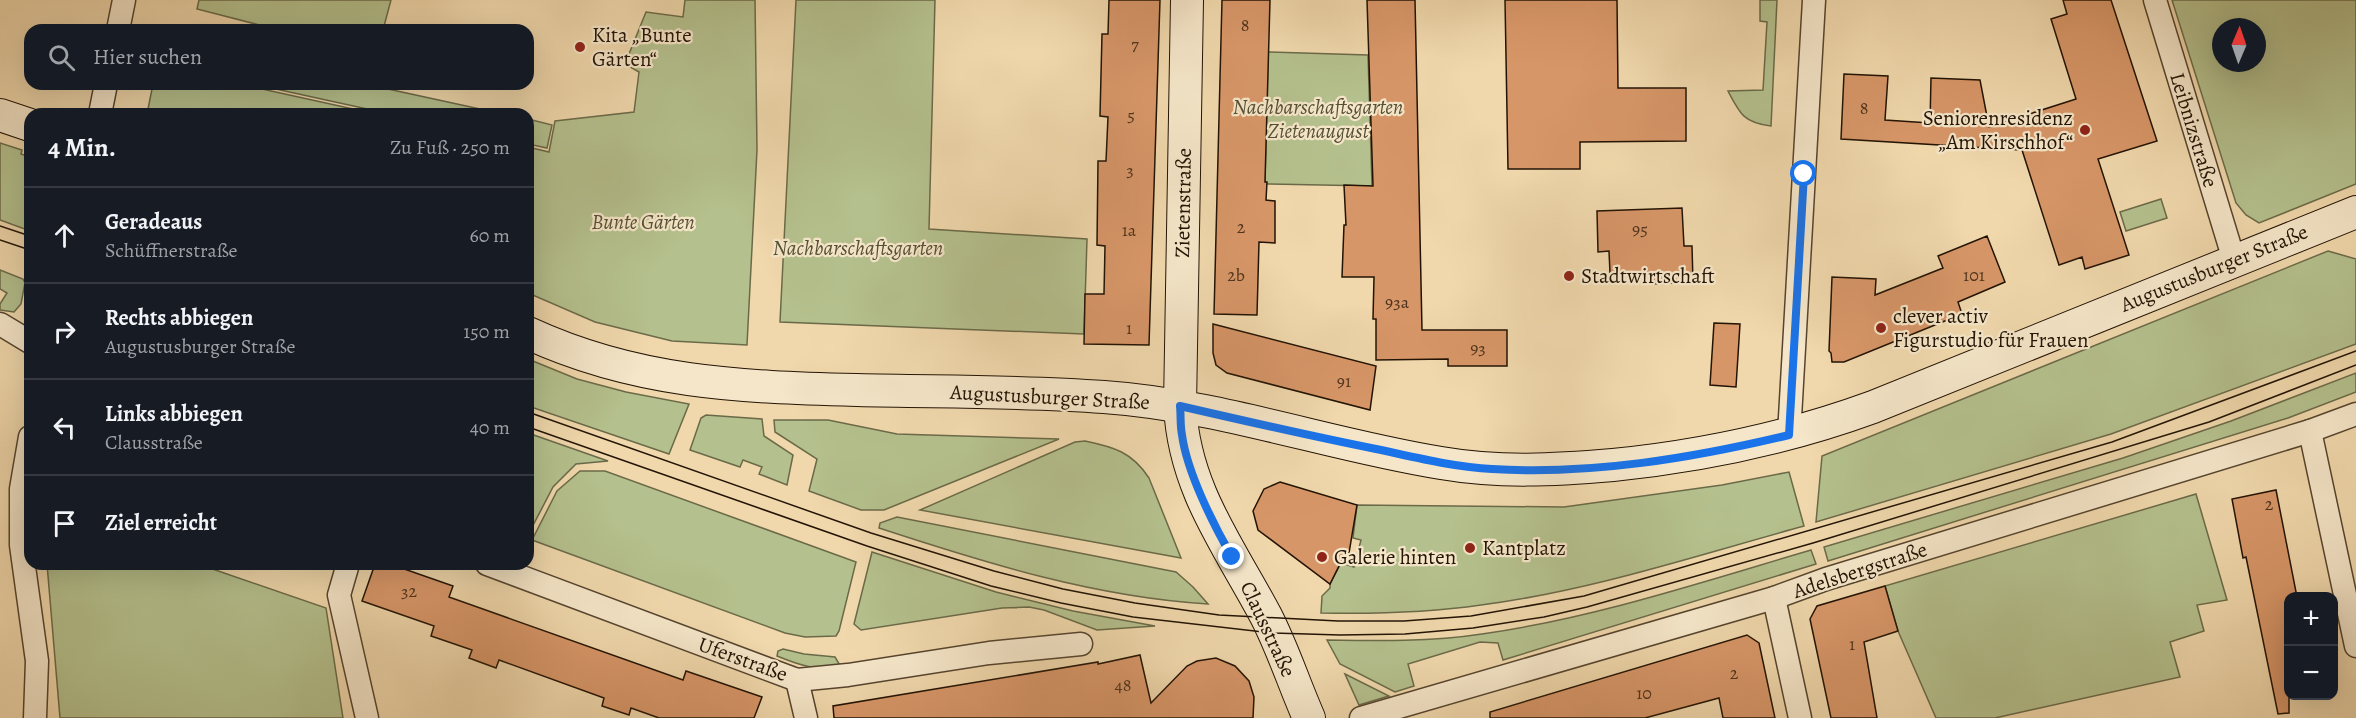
<!DOCTYPE html>
<html lang="de">
<head>
<meta charset="utf-8">
<style>
	body { margin:0; font-family:Alegreya,serif; background:#20242c; color:#f1f3f6 }
	.controls { position:absolute; right:18px; bottom:18px; display:grid; overflow:hidden; border-radius:12px; box-shadow:0 6px 24px #0002 }
	.controls button { width:54px; height:54px; display:grid; place-items:center; padding:0; border:0; border-bottom:2px solid #363941; background:#171b24; color:#f1f3f6; font:30px sans-serif }
	.compass { position:absolute; left:2212px; top:18px; width:54px; height:54px; border-radius:50%; background:#171b24; box-shadow:0 6px 24px #0002; rotate:2deg }
	.stop { position:absolute; width:18px; height:18px; margin:-14px; border:4px solid #1a73e8; border-radius:50%; background:#fff }
	.stop.end { background:#1a73e8; border-color:#fff; box-shadow:0 2px 6px #0008 }
	.list { margin:0; padding:0; list-style:none }
	h2 { display:flex; justify-content:space-between; align-items:center; height:78px; margin:0; padding:0 24px; font-size:26px }
	h2 small { font-size:20px; font-weight:400; color:#9ea1a6 }
	.list li { display:grid; grid-template-columns:39px 1fr auto; gap:18px; align-items:center; box-sizing:border-box; height:96px; padding:0 24px; border-top:2px solid #363941 }
	.list b { display:block; font-size:22px; white-space:nowrap }
	.list p { margin:0; font-size:20px; white-space:nowrap; color:#9ea1a6 }
	.list em { font-size:20px; font-style:normal; color:#9ea1a6 }
	.icon { flex:none; width:33px; height:33px; fill:none; stroke:currentColor; stroke-width:2; stroke-linecap:round; stroke-linejoin:round }
	.map { position:relative; flex:none; width:2356px; height:718px; overflow:hidden }
	.search { position:absolute; background:#171b24; box-shadow:0 6px 24px #0002; left:24px; top:24px; width:510px; height:66px; display:flex; align-items:center; gap:15px; box-sizing:border-box; padding:0 21px; border-radius:18px; color:#9ea1a6; font-size:22px }
	.panel { position:absolute; background:#171b24; box-shadow:0 6px 24px #0002; left:24px; top:108px; width:510px; height:462px; border-radius:18px }
	.map>svg:first-child { display:block }
	.green { fill:#b4c08d; stroke:#6b6a48; stroke-width:1.5; fill-rule:evenodd }
	.building { fill:#d79668; stroke:#221304; stroke-width:1.5 }
	.lines { fill:none; stroke-linecap:round; stroke-linejoin:round }
	.street-casing { stroke:#56442e; stroke-width:25 }
	.secondary-casing { stroke:#221304; stroke-width:34 }
	.street { stroke:#f5e6c9; stroke-width:22 }
	.secondary { stroke:#f5e6c9; stroke-width:32 }
	.tram { stroke:#221304; stroke-width:1.5 }
	.route { stroke:#1a73e8; stroke-width:8 }
	.poi-dot { fill:#8f2418; stroke:#f5e6c9; stroke-width:2 }
	.labels { text-anchor:middle; stroke-width:4.5; stroke-linejoin:round; paint-order:stroke }
	.number-label { font-size:18px; fill:#4f341d }
	.poi-label { font-size:21px; fill:#221304; stroke:#f5e6c9; text-anchor:start }
	.park-label { font-size:21px; font-style:italic; fill:#555034; stroke:#f5e6c9 }
	.street-label { font-size:21px; fill:#221304; stroke:#f5e6c9 }
</style>
</head>
<body>
<div class="map">
<svg width="2356" height="718" viewBox="0 0 2356 718">
	<rect width="100%" height="100%" fill="#f0d8ac"/>
	<filter id="stains"><feTurbulence type="fractalNoise" baseFrequency=".00333" numOctaves="4"/><feColorMatrix values="0 0 0 0 .2 0 0 0 0 .09 0 0 0 0 .02 0 0 0 .5 -.17"/></filter>
	<radialGradient id="worn" r=".72"><stop offset=".6" stop-color="#630" stop-opacity="0"/><stop offset="1" stop-color="#630" stop-opacity=".3"/></radialGradient>
	<g class="green">
		<path d="M199 0H391L383 30H279L197 9Z"/>
		<path d="M685 0H755L757 150 747 345 672 341 595 322 528 293V147L549 152 555 121 634 112 639 72 625 64 646 12 683 17Z"/>
		<path d="M796 0H935L929 229 1087 239 1084 334 780 322Z"/>
		<path d="M1760 0H1777L1771 126C1744 123 1740 114 1728 91L1763 90 1767 22 1760 21Z"/>
		<path d="M2172 0H2356V184L2259 223 2246 215 2236 203ZM2221 27H2257V63H2221Z"/>
		<path d="M1268 52 1368 55 1372 186 1267 184 1265 182Z"/>
		<path d="M153 84H239L376 114H147Z"/>
		<path d="M253 84H365L503 114H390Z"/>
		<path d="M528 119 552 125 547 148 528 144Z"/>
		<path d="M0 143 22 150 21 154 30 157V231L0 220Z"/>
		<path d="M2161 199 2167 218 2126 231 2120 212Z"/>
		<path d="M2328 251 2356 259V344L2111 434 1816 522 1822 456Z"/>
		<path d="M0 270 23 279 25 283 21 304 14 312 0 310V304L7 293 0 289Z"/>
		<path d="M528 359 577 379 626 392 689 404 669 454 528 406Z"/>
		<path d="M2356 373V392L2288 418 1828 561 1824 547 2123 458 2231 421Z"/>
		<path d="M706 415 762 419 764 436 793 455 787 485 759 474 762 467 743 460 740 467 690 450 701 418Z"/>
		<path d="M774 420H828L897 434 1059 439 884 510H861L809 491 817 459 775 432Z"/>
		<path d="M528 433 608 461 576 464 553 487 528 535Z"/>
		<path d="M1085 441C1114 447 1132 452 1149 478L1181 558 920 510 1075 442Z"/>
		<path d="M580 471H605L856 562 839 631 836 636 805 637 785 633 532 540 557 491Z"/>
		<path d="M1789 472 1804 526C1698 555 1590 591 1481 605 1427 613 1375 614 1321 613L1322 596 1330 588V584L1341 563 1354 567 1361 540 1353 538 1357 505 1564 507 1722 485Z"/>
		<path d="M2196 494 2227 600 2197 605 2204 631 2170 642 2180 677 1995 718H1936L1898 631 1885 586Z"/>
		<path d="M897 517 1176 572 1193 587 1208 604C1094 597 986 563 879 528L880 523Z"/>
		<path d="M1811 550 1816 564 1503 660 1498 643 1480 642 1408 664 1414 686 1395 692 1340 664 1327 640C1379 641 1430 642 1482 634 1594 618 1702 582 1811 550Z"/>
		<path d="M872 552 996 592 1073 611 1155 626 1097 630 1044 610 1029 607 1002 608 861 630 854 624Z"/>
		<path d="M47 564H198L326 608 343 718H60Z"/>
		<path d="M783 649 804 654 835 657 841 667C812 669 804 667 777 656L778 651Z"/>
		<path d="M1345 674 1389 696 1359 705Z"/>
	</g>
	<g class="building">
		<path d="M1109 0H1160L1149 345 1084 344 1085 294H1104L1105 246 1097 245 1098 161H1106L1108 117 1100 116 1102 34H1108Z"/>
		<path d="M1222 0H1270L1265 182H1267L1266 200 1275 201V243L1259 242 1257 315 1214 314Z"/>
		<path d="M1367 0H1415L1422 330H1507V366H1448V359L1376 360V319H1373L1374 277H1342L1344 225H1346L1344 185 1373 186Z"/>
		<path d="M1505 0H1617L1618 88H1686V141L1580 142V169H1508Z"/>
		<path d="M2063 0H2111L2157 141 2098 159 2129 255 2085 269 2082 257 2059 265 2022 150 1841 139 1844 74 1888 76 1885 120 1930 123 1931 78 1980 80 1989 127 2076 99 2051 19 2067 14Z"/>
		<path d="M1682 208 1684 246H1692L1693 282 1650 284V272L1610 273 1609 251 1598 252 1597 211Z"/>
		<path d="M1987 236 2005 282 1958 302 1962 314 1844 362H1832L1831 353 1829 351 1832 277 1876 279 1875 295 1943 268 1938 256Z"/>
		<path d="M1714 323 1740 324 1736 387 1710 385Z"/>
		<path d="M1213 324 1376 366 1370 410 1227 373 1216 365 1213 353Z"/>
		<path d="M1280 482 1357 505 1349 553 1346 552 1330 584 1258 530 1253 511 1264 489Z"/>
		<path d="M2276 490 2297 597H2289V713L2278 714 2246 557 2243 558 2232 499Z"/>
		<path d="M375 564H390L453 586 449 597 683 680 686 671 762 697 754 718H659L631 708 629 715 602 706 604 698 499 660 496 668 469 658 472 650 431 636 434 626 362 601Z"/>
		<path d="M1885 586 1898 631 1864 642 1877 718H1831L1810 619 1817 606Z"/>
		<path d="M1747 635 1759 643 1775 718H1723L1719 698 1645 718H1490V712Z"/>
		<path d="M1140 655 1151 703 1187 666 1197 661 1216 658 1235 666 1249 681 1254 697 1253 718H834L833 706 1098 662V664Z"/>
	</g>
	<g class="lines">
		<g class="street-casing">
			<g id="street">
				<path d="M2155 0 2234 260"/>
				<path d="M118 30 124 0"/>
				<path d="M100 114 106 84"/>
				<path d="M0 324 30 342"/>
				<path d="M2310 431 2356 646"/>
				<path d="M1789 435 1814 0"/>
				<path d="M30 437 21 489V545L37 661 35 718"/>
				<path d="M348 564 339 595 367 718"/>
				<path d="M487 564 797 680 848 675 989 653 1081 644"/>
				<path d="M1774 598 1800 718"/>
				<path d="M797 680 806 718"/>
				<path d="M1361 718 1774 598 1826 579 2310 431 2356 414"/>
			</g>
		</g>
		<g class="secondary-casing">
			<g id="secondary">
				<path d="M1187 0 1180 406C1184 489 1229 546 1266 616 1283 649 1294 684 1309 718"/>
				<path d="M0 115 30 125"/>
				<path d="M528 333C636 383 740 387 857 390 939 392 1022 391 1104 397 1219 405 1329 445 1441 463 1499 473 1555 470 1613 465 1703 456 1788 438 1873 407L2356 212"/>
			</g>
		</g>
		<use href="#street" class="street"/>
		<use href="#secondary" class="secondary"/>
		<g class="tram">
			<path d="M0 226 30 236"/>
			<path d="M0 240 30 250"/>
			<path d="M528 412 871 533 994 571 1063 589 1135 603 1219 615 1338 621H1404L1471 616 1584 596 2112 442 2356 351"/>
			<path d="M528 427 867 546 991 586 1061 603 1133 617 1273 633 1340 635 1405 634 1473 628 1544 617 1587 607 1813 543 2209 422 2356 365"/>
		</g>
	</g>
	<g class="lines">
		<path class="route" d="M1232 557C1213 524 1187 472 1182 435 1180 425 1181 416 1180 406 1245 421 1310 436 1376 449 1414 457 1453 467 1492 469 1592 475 1693 458 1789 435L1804 174"/>
	</g>
	<g class="poi-dot">
		<circle cx="580" cy="47" r="6"/>
		<circle cx="2085" cy="130" r="6"/>
		<circle cx="1569" cy="276" r="6"/>
		<circle cx="1881" cy="328" r="6"/>
		<circle cx="1470" cy="548" r="6"/>
		<circle cx="1322" cy="557" r="6"/>
	</g>
	<g class="labels">
		<g class="number-label">
			<text x="1245" y="31">8</text>
			<text x="1135" y="50">7</text>
			<text x="1864" y="114">8</text>
			<text x="1131" y="121">5</text>
			<text x="1130" y="176">3</text>
			<text x="1241" y="233">2</text>
			<text x="1640" y="235">95</text>
			<text x="1129" y="236">1a</text>
			<text x="1236" y="281">2b</text>
			<text x="1974" y="281">101</text>
			<text x="1397" y="308">93a</text>
			<text x="1129" y="334">1</text>
			<text x="1478" y="354">93</text>
			<text x="1344" y="387">91</text>
			<text x="2269" y="510">2</text>
			<text x="409" y="597">32</text>
			<text x="1852" y="650">1</text>
			<text x="1734" y="679">2</text>
			<text x="1123" y="691">48</text>
			<text x="1644" y="699">10</text>
		</g>
		<g class="poi-label">
			<text x="592" y="42">Kita „Bunte<tspan x="592" dy="24">Gärten“</tspan></text>
			<text x="2073" y="125" text-anchor="end">Seniorenresidenz<tspan x="2073" dy="24">„Am Kirschhof“</tspan></text>
			<text x="1581" y="283">Stadtwirtschaft</text>
			<text x="1893" y="323">clever activ<tspan x="1893" dy="24">Figurstudio für Frauen</tspan></text>
			<text x="1482" y="555">Kantplatz</text>
			<text x="1334" y="564">Galerie hinten</text>
		</g>
		<g class="park-label">
			<text x="1318" y="114">Nachbarschaftsgarten<tspan x="1318" dy="24">Zietenaugust</tspan></text>
			<text x="643" y="229">Bunte Gärten</text>
			<text x="858" y="255">Nachbarschaftsgarten</text>
		</g>
		<g class="street-label">
			<text transform="translate(2194 130) rotate(73)" y="7">Leibnizstraße</text>
			<text transform="translate(1183 203) rotate(-89)" y="7">Zietenstraße</text>
			<text transform="translate(2214 268) rotate(-22)" y="7">Augustusburger Straße</text>
			<text transform="translate(1050 397) rotate(3)" y="7">Augustusburger Straße</text>
			<text transform="translate(1860 570) rotate(-18)" y="7">Adelsbergstraße</text>
			<text transform="translate(1268 629) rotate(65)" y="7">Clausstraße</text>
			<text transform="translate(743 659) rotate(20)" y="7">Uferstraße</text>
		</g>
	</g>
	<rect width="100%" height="100%" filter="url(#stains)"/>
	<rect width="100%" height="100%" fill="url(#worn)"/>
</svg>
<div class="controls">
<button>+</button>
<button>−</button>
</div>
<svg class="compass" viewBox="-18 -18 36 36"><path d="M0-13l5 13h-10z" fill="#e53935"/><path d="M0 13l5-13h-10z" fill="#9ea1a6"/></svg>
<div class="stop" style="left:1804px;top:174px"></div>
<div class="stop end" style="left:1232px;top:557px"></div>
<div class="search"><svg class="icon" aria-label="search" viewBox="0 0 24 24"><circle cx="10" cy="10" r="6"/><path d="M15 15l6 6"/></svg>Hier suchen</div>
<section class="panel">
<h2>4 Min.<small>Zu Fuß · 250 m</small></h2>
<ul class="list">
<li><svg class="icon" aria-label="ahead" viewBox="0 0 24 24"><path d="M12 20V5M6 11l6-6 6 6"/></svg><div><b>Geradeaus</b><p>Schüffnerstraße</p></div><em>60 m</em></li>
<li><svg class="icon" aria-label="right" viewBox="0 0 24 24"><path d="M7 20v-9h11M14 6l5 5-5 5"/></svg><div><b>Rechts abbiegen</b><p>Augustusburger Straße</p></div><em>150 m</em></li>
<li><svg class="icon" aria-label="left" viewBox="0 0 24 24"><path d="M17 20v-9H6M10 6l-5 5 5 5"/></svg><div><b>Links abbiegen</b><p>Clausstraße</p></div><em>40 m</em></li>
<li><svg class="icon" aria-label="arrive" viewBox="0 0 24 24"><path d="M6 21V4h12l-3 4 3 4H6"/></svg><div><b>Ziel erreicht</b></div></li>
</ul>
</section>
</div>
</body>
</html>
